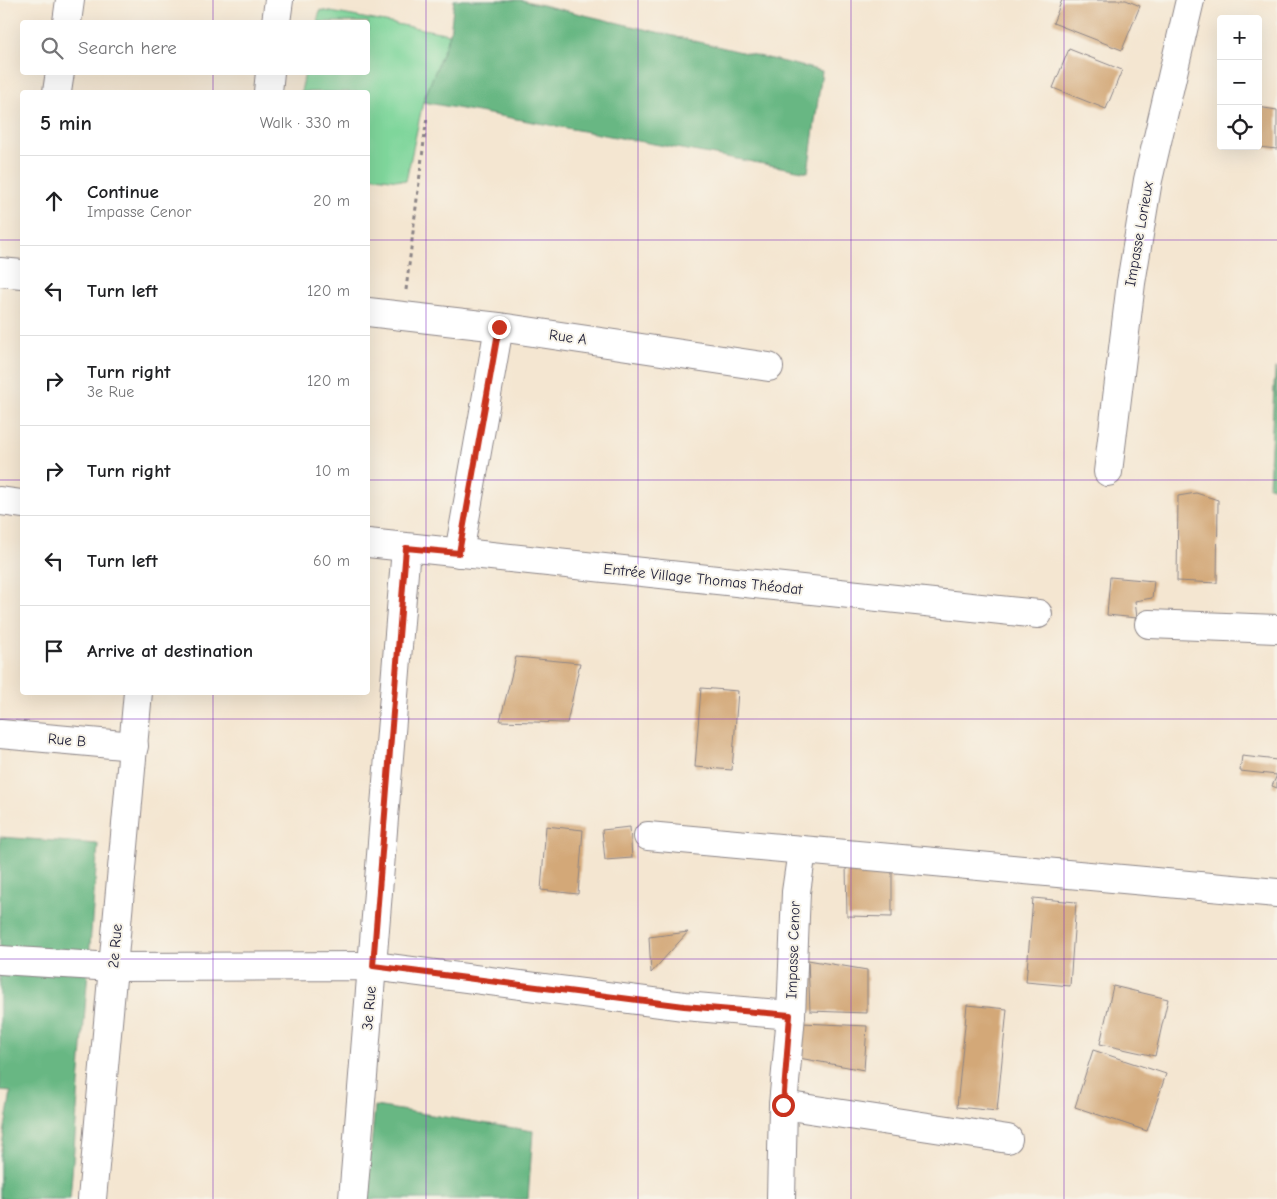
<!DOCTYPE html>
<html lang="en">
<head>
<meta charset="utf-8">
<style>
	body { margin:0; font-family:"Comic Neue",sans-serif; background:#f2f2f2; color:#202124 }
	.controls { position:absolute; right:15px; top:15px; display:grid; overflow:hidden; border-radius:5px; box-shadow:0 5px 20px #0002 }
	.controls button { width:45px; height:45px; display:grid; place-items:center; padding:0; border:0; border-bottom:1px solid #e0e0e0; background:#fff; color:#202124; font:25px sans-serif }
	.stop { position:absolute; width:15px; height:15px; margin:-11px; border:4px solid #c8321e; border-radius:50%; background:#fff }
	.stop.end { background:#c8321e; border-color:#fff; box-shadow:0 1px 5px #0008 }
	.list { margin:0; padding:0; list-style:none }
	h2 { display:flex; justify-content:space-between; align-items:center; height:65px; margin:0; padding:0 20px; font-size:21px }
	h2 small { font-size:16px; font-weight:400; color:#757577 }
	.list li { display:grid; grid-template-columns:32px 1fr auto; gap:15px; align-items:center; box-sizing:border-box; height:90px; padding:0 20px; border-top:1px solid #e0e0e0 }
	.list b { display:block; font-size:19px; white-space:nowrap }
	.list p { margin:0; font-size:16px; white-space:nowrap; color:#757577 }
	.list em { font-size:16px; font-style:normal; color:#757577 }
	.icon { flex:none; width:28px; height:28px; fill:none; stroke:currentColor; stroke-width:2; stroke-linecap:round; stroke-linejoin:round }
	.map { position:relative; flex:none; width:1277px; height:1199px; overflow:hidden }
	.search { position:absolute; background:#fff; box-shadow:0 5px 20px #0002; left:20px; top:20px; width:350px; height:55px; display:flex; align-items:center; gap:12px; box-sizing:border-box; padding:0 18px; border-radius:5px; color:#757577; font-size:19px }
	.panel { position:absolute; background:#fff; box-shadow:0 5px 20px #0002; left:20px; top:90px; width:350px; height:605px; border-radius:5px }
	.map>svg:first-child { display:block }
	.green { fill:#7fd69b; stroke:#507c6b }
	.forest { fill:#67b783; stroke:#446c5f }
	.building { fill:#d3a878 }
	.lines { fill:none; stroke-linecap:round; stroke-linejoin:round }
	.minor-casing { stroke:#8b8486; stroke-width:30 }
	.path { stroke:#8b8486; stroke-width:3; stroke-dasharray:4 4; stroke-linecap:butt }
	.minor { stroke:#fff; stroke-width:28 }
	.route { stroke:#c8321e; stroke-width:6 }
	.grid { fill:none; stroke:#7b2cbf; stroke-width:1; stroke-opacity:0.55 }
	.labels { text-anchor:middle; stroke-width:4; stroke-linejoin:round; paint-order:stroke }
	.street-label { font-size:15px; fill:#22223b; stroke:#f7f3e8 }
</style>
</head>
<body>
<div class="map">
<svg width="1277" height="1199" viewBox="0 0 1277 1199">
	<rect width="100%" height="100%" fill="#f7f3e8"/>
	<filter id="ink" filterUnits="userSpaceOnUse"><feTurbulence type="fractalNoise" baseFrequency=".02" numOctaves="2"/><feDisplacementMap in="SourceGraphic" scale="10" xChannelSelector="R" yChannelSelector="G"/><feConvolveMatrix kernelMatrix="1 2 1 2 8 2 1 2 1" color-interpolation-filters="sRGB"/></filter>
	<filter id="wash" filterUnits="userSpaceOnUse"><feTurbulence type="fractalNoise" baseFrequency=".0096" numOctaves="4" result="noise"/><feDisplacementMap in="SourceGraphic" scale="20" xChannelSelector="R" yChannelSelector="G"/><feGaussianBlur stdDeviation="1.12" result="paint"/><feColorMatrix in="noise" values="0 0 0 0 0 0 0 0 0 0 0 0 0 0 0 0 0 1.4 0 .05"/><feComposite in="paint" operator="in"/></filter>
	<g filter="url(#wash)">
		<rect width="100%" height="100%" fill="#f4e6d1"/>
		<path class="green" d="M320 10 450 34 423 102 406 181 368 176V92H301L305 73 368 72V22H317Z"/>
		<g class="forest">
			<path d="M454 0H521L822 71 808 172 423 102 450 34Z"/>
			<path d="M1275 368H1277V488L1269 486Z"/>
			<path d="M0 837 98 844 70 1199H0V1157L11 1092 0 1091Z"/>
			<path d="M375 1106 533 1131 528 1199H366Z"/>
		</g>
		<g id="blocks">
			<g class="building">
				<path d="M1062 0H1126L1140 6 1122 50 1053 23Z"/>
				<path d="M1069 49 1122 70 1106 109 1053 88Z"/>
				<path d="M1258 107 1277 110V149L1258 147Z"/>
				<path d="M1196 493 1218 500 1217 583 1177 581 1178 496Z"/>
				<path d="M1110 577 1154 581 1152 598 1135 601 1137 618 1107 615Z"/>
				<path d="M516 657 580 663 567 723 500 721Z"/>
				<path d="M701 688 738 691 732 770 695 767Z"/>
				<path d="M1242 756 1277 760V788L1272 786 1277 775 1240 771Z"/>
				<path d="M546 826 583 830 578 894 541 890Z"/>
				<path d="M630 827 632 858 605 860 602 830Z"/>
				<path d="M846 865 892 867V917L847 916Z"/>
				<path d="M1033 898 1076 902 1070 986 1026 982Z"/>
				<path d="M688 932 651 973 649 937Z"/>
				<path d="M808 960 867 970V1013L810 1011Z"/>
				<path d="M1113 986 1168 999 1155 1056 1100 1044Z"/>
				<path d="M967 1005 1007 1009 997 1111 957 1107Z"/>
				<path d="M802 1023 867 1026 864 1070 799 1058Z"/>
				<path d="M1093 1050 1166 1074 1147 1131 1075 1107Z"/>
			</g>
		</g>
	</g>
	<g filter="url(#ink)">
		<use href="#blocks" fill-opacity="0" stroke="#8b8486" stroke-width="1"/>
		<g class="lines">
			<g class="minor-casing">
				<g id="minor">
					<path d="M67 22 70 0"/>
					<path d="M276 22 279 0"/>
					<path d="M57 92 60 72"/>
					<path d="M268 92 270 72"/>
					<path d="M0 272 22 274"/>
					<path d="M368 312 499 327 769 367"/>
					<path d="M1108 472 1131 283 1148 180 1190 0"/>
					<path d="M0 501 22 504"/>
					<path d="M368 543 1038 614"/>
					<path d="M459 553 499 327"/>
					<path d="M1149 624 1277 629"/>
					<path d="M0 734 134 746"/>
					<path d="M648 836 1277 893"/>
					<path d="M0 960 113 967 373 966 684 1006 791 1015"/>
					<path d="M783 1105 1008 1139"/>
					<path d="M92 1199 138 692"/>
					<path d="M353 1199 406 548"/>
					<path d="M781 1199 783 1105 791 1015 796 892 802 851"/>
				</g>
			</g>
			<path class="path" d="M406 290 427 116"/>
			<use href="#minor" class="minor"/>
		</g>
	</g>
	<g class="lines" filter="url(#ink)">
		<path class="route" d="M499 327 459 553 406 548 373 966 684 1006 790 1015 783 1105"/>
	</g>
	<path class="grid" d="M213 0V22M426 0V1199M638 0V1199M851 0V1199M1064 0V1199M213 72V92M0 240H22M368 240H1277M0 480H22M368 480H1277M213 692V1199M0 719H1277M0 959H1277"/>
	<g class="labels">
		<g class="street-label">
			<text transform="translate(1139 234) rotate(-80)" y="5">Impasse Lorieux</text>
			<text transform="translate(568 337) rotate(8)" y="5">Rue A</text>
			<text transform="translate(703 579) rotate(6)" y="5">Entrée Village Thomas Théodat</text>
			<text transform="translate(67 740) rotate(5)" y="5">Rue B</text>
			<text transform="translate(115 946) rotate(-85)" y="5">2e Rue</text>
			<text transform="translate(793 950) rotate(-88)" y="5">Impasse Cenor</text>
			<text transform="translate(369 1008) rotate(-85)" y="5">3e Rue</text>
		</g>
	</g>
</svg>
<div class="controls">
<button>+</button>
<button>−</button>
<button><svg class="icon" aria-label="locate" viewBox="0 0 24 24"><circle cx="12" cy="12" r="6"/><path d="M12 2v4M12 18v4M2 12h4M18 12h4"/></svg></button>
</div>
<div class="stop" style="left:783px;top:1105px"></div>
<div class="stop end" style="left:499px;top:327px"></div>
<div class="search"><svg class="icon" aria-label="search" viewBox="0 0 24 24"><circle cx="10" cy="10" r="6"/><path d="M15 15l6 6"/></svg>Search here</div>
<section class="panel">
<h2>5 min<small>Walk · 330 m</small></h2>
<ul class="list">
<li><svg class="icon" aria-label="ahead" viewBox="0 0 24 24"><path d="M12 20V5M6 11l6-6 6 6"/></svg><div><b>Continue</b><p>Impasse Cenor</p></div><em>20 m</em></li>
<li><svg class="icon" aria-label="left" viewBox="0 0 24 24"><path d="M17 20v-9H6M10 6l-5 5 5 5"/></svg><div><b>Turn left</b></div><em>120 m</em></li>
<li><svg class="icon" aria-label="right" viewBox="0 0 24 24"><path d="M7 20v-9h11M14 6l5 5-5 5"/></svg><div><b>Turn right</b><p>3e Rue</p></div><em>120 m</em></li>
<li><svg class="icon" aria-label="right" viewBox="0 0 24 24"><path d="M7 20v-9h11M14 6l5 5-5 5"/></svg><div><b>Turn right</b></div><em>10 m</em></li>
<li><svg class="icon" aria-label="left" viewBox="0 0 24 24"><path d="M17 20v-9H6M10 6l-5 5 5 5"/></svg><div><b>Turn left</b></div><em>60 m</em></li>
<li><svg class="icon" aria-label="arrive" viewBox="0 0 24 24"><path d="M6 21V4h12l-3 4 3 4H6"/></svg><div><b>Arrive at destination</b></div></li>
</ul>
</section>
</div>
</body>
</html>
